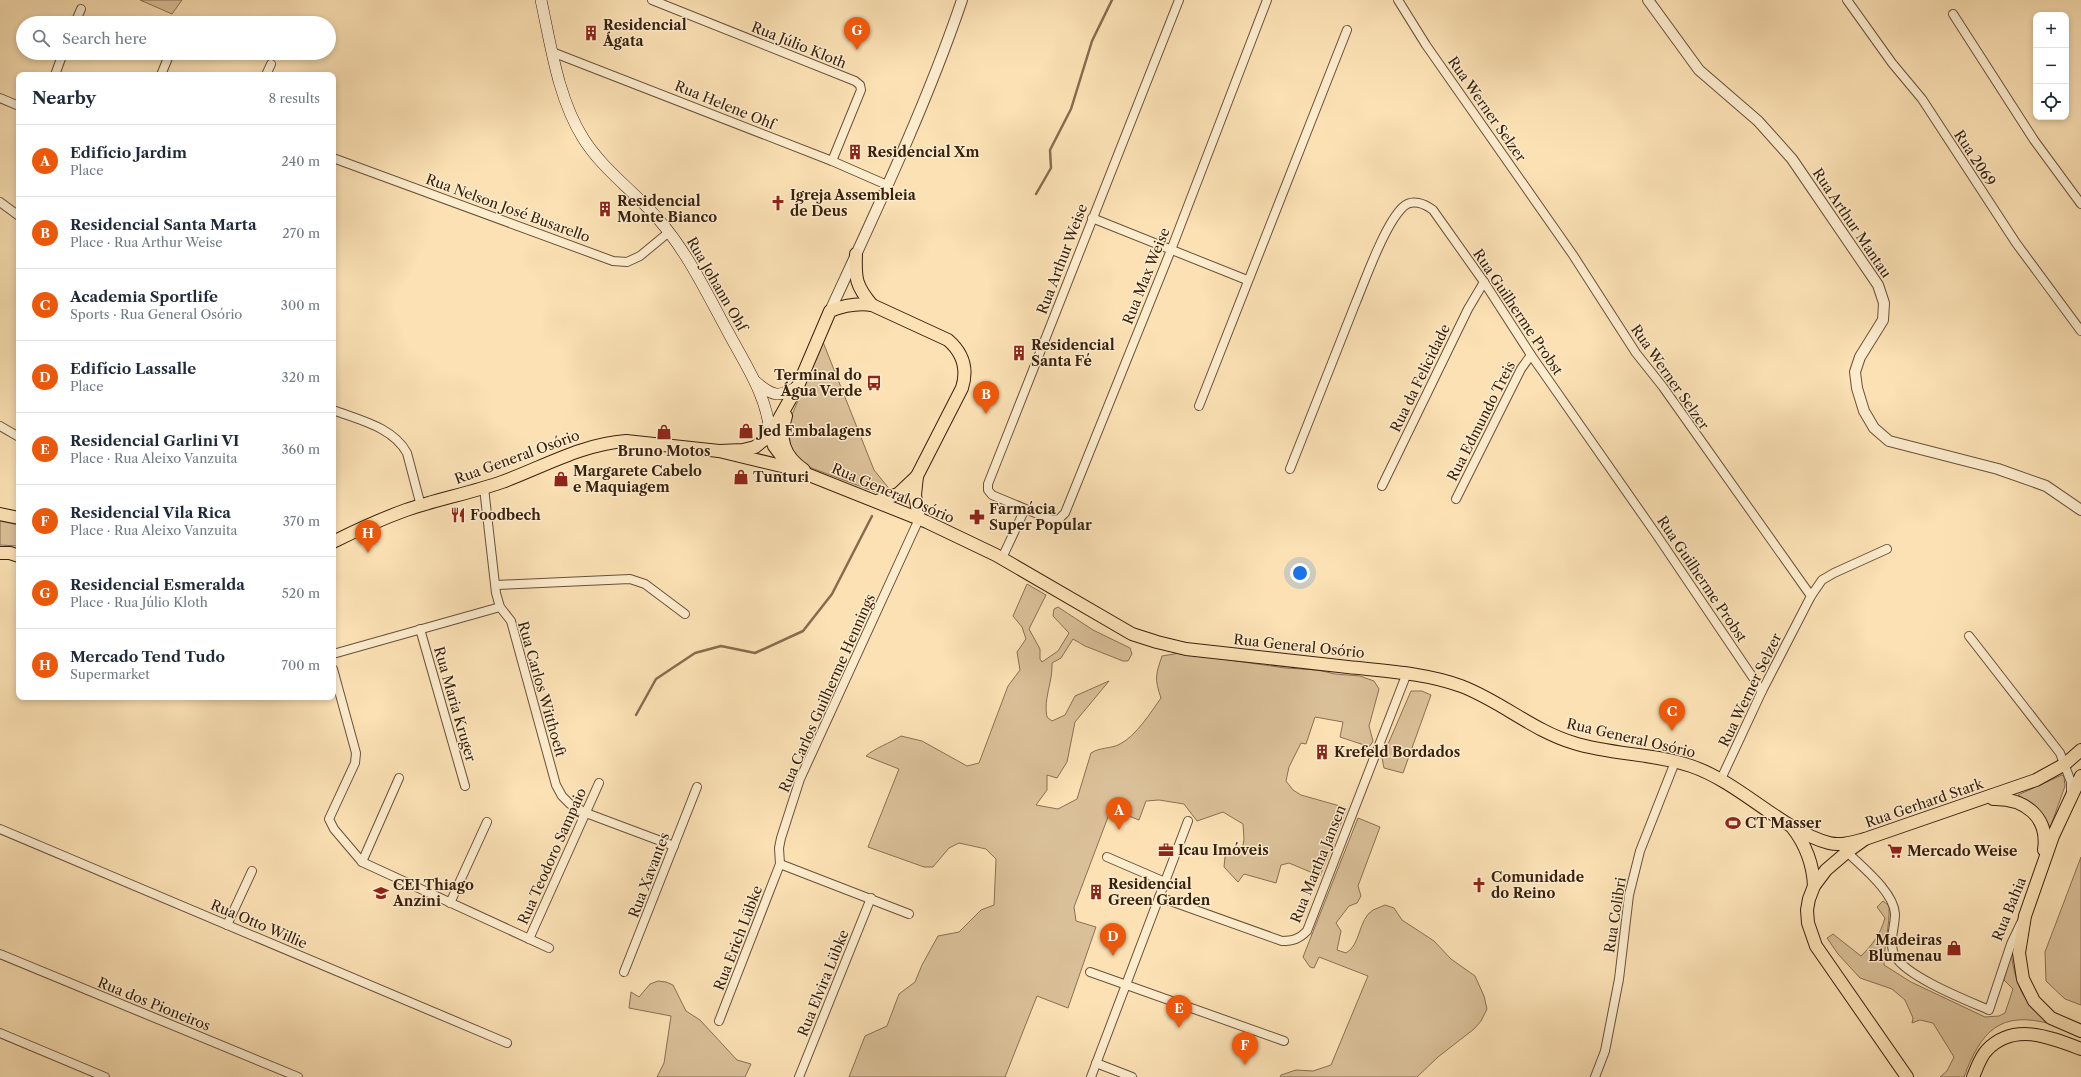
<!DOCTYPE html>
<html lang="en">
<head>
<meta charset="utf-8">
<style>
	body { margin:0; font-family:"Libre Caslon Text",serif; background:#f2f2f3; color:#1f2937 }
	.controls { position:absolute; right:12px; top:12px; display:grid; overflow:hidden; border-radius:8px; box-shadow:0 2px 6px #0003 }
	.controls button { width:36px; height:36px; display:grid; place-items:center; padding:0; border:0; border-bottom:1px solid #e0e1e3; background:#fff; color:#1f2937; font:20px sans-serif }
	.you { position:absolute; left:1300px; top:573px; width:14px; height:14px; margin:-10px; border:3px solid #fff; border-radius:50%; background:#1a73e8; box-shadow:0 0 0 6px #1a73e833 }
	.badge { display:grid; place-items:center; width:26px; height:26px; border-radius:50%; background:#ea580c; color:#fff; font-size:13px; font-weight:700 }
	.pin { position:absolute; translate:-50% -33px; filter:drop-shadow(0 1px 2px #0008) }
	.pin::after { content:''; position:absolute; top:21px; width:14px; height:12px; background:inherit; clip-path:polygon(0 0,100% 0,50% 100%) }
	.list { margin:0; padding:0; list-style:none }
	h2 { display:flex; justify-content:space-between; align-items:center; height:52px; margin:0; padding:0 16px; font-size:17px }
	h2 small { font-size:13px; font-weight:400; color:#747a83 }
	.list li { display:grid; grid-template-columns:26px 1fr auto; gap:12px; align-items:center; box-sizing:border-box; height:72px; padding:0 16px; border-top:1px solid #e0e1e3 }
	.list b { display:block; font-size:15px; white-space:nowrap }
	.list p { margin:0; font-size:13px; white-space:nowrap; color:#747a83 }
	.list em { font-size:13px; font-style:normal; color:#747a83 }
	.icon { flex:none; width:22px; height:22px; fill:none; stroke:currentColor; stroke-width:2; stroke-linecap:round; stroke-linejoin:round }
	.map { position:relative; flex:none; width:2081px; height:1077px; overflow:hidden }
	.search { position:absolute; background:#fff; box-shadow:0 2px 6px #0003; left:16px; top:16px; width:320px; height:44px; display:flex; align-items:center; gap:10px; box-sizing:border-box; padding:0 14px; border-radius:22px; color:#747a83; font-size:15px }
	.panel { position:absolute; background:#fff; box-shadow:0 2px 6px #0003; left:16px; top:72px; width:320px; height:628px; border-radius:8px }
	.map>svg:first-child { display:block }
	.green { fill:#dac098; stroke:#8a7052 }
	.lines { fill:none; stroke-linecap:round; stroke-linejoin:round }
	.stream { stroke:#866c4f; stroke-width:2.5 }
	.minor-casing { stroke:#6a5037; stroke-width:10 }
	.tertiary-casing { stroke:#6a5037; stroke-width:12 }
	.secondary-casing { stroke:#39200d; stroke-width:12 }
	.primary-casing { stroke:#39200d; stroke-width:14 }
	.minor { stroke:#fcecce; stroke-width:8 }
	.tertiary { stroke:#fcecce; stroke-width:10 }
	.secondary { stroke:#fcecce; stroke-width:11 }
	.primary { stroke:#fbe1b4; stroke-width:12 }
	.labels { text-anchor:middle; stroke-width:3; stroke-linejoin:round; paint-order:stroke }
	.poi-label { font-size:14px; font-weight:bold; fill:#39200d; stroke:#fcecce; text-anchor:start }
	.street-label { font-size:14px; fill:#39200d; stroke:#fcecce }
</style>
</head>
<body>
<div class="map">
<svg width="2081" height="1077" viewBox="0 0 2081 1077">
	<rect width="100%" height="100%" fill="#fbe1b4"/>
	<filter id="stains"><feTurbulence type="fractalNoise" baseFrequency=".005" numOctaves="4"/><feColorMatrix values="0 0 0 0 .2 0 0 0 0 .09 0 0 0 0 .02 0 0 0 .5 -.17"/></filter>
	<radialGradient id="worn" r=".72"><stop offset=".6" stop-color="#630" stop-opacity="0"/><stop offset="1" stop-color="#630" stop-opacity=".3"/></radialGradient>
	<g class="green">
		<path d="M140 0H182L172 14Z"/>
		<path d="M823 342 874 470 891 491 878 493 801 464 793 456 786 429Z"/>
		<path d="M0 521 19 525V546L0 545Z"/>
		<path d="M1027 584 1046 595 1029 629 1040 649V659L1042 662 1058 651 1069 633 1053 616 1054 609 1058 607 1093 630 1130 648 1132 654 1128 661H1123L1085 646 1073 639 1061 658 1052 663C1053 682 1043 699 1047 717L1052 721 1065 715 1075 696 1109 681 1075 722 1067 762 1057 778 1047 775V790L1036 805 1058 809 1077 799 1091 753C1100 747 1111 749 1120 744 1136 736 1151 712 1161 698 1154 678 1156 674 1162 656L1180 653 1285 668 1318 670 1335 674 1360 676 1374 681 1379 689 1369 726 1373 741 1370 746H1367L1340 737 1343 722 1315 717 1306 744 1301 743 1289 767 1286 781 1293 790 1301 795 1347 808 1320 876 1289 863 1281 865 1276 883 1244 874 1238 882 1224 867 1225 857 1229 849 1242 852 1244 839 1243 824 1223 812 1197 821 1184 804 1159 800 1146 801 1139 820 1111 809 1074 907 1076 921 1096 927 1068 1008 1037 996 1005 1077H849L865 1036 887 1026 899 994 915 982 922 965 938 936 959 932 981 910 994 905 996 859 986 849 959 843 949 848 933 867H924L868 847 899 769 866 756C875 748 890 743 901 736L922 741 967 766 979 763 1008 686 1020 670 1017 652 1026 639 1022 627 1013 616Z"/>
		<path d="M1411 691H1422L1431 695 1403 773 1384 768 1382 758Z"/>
		<path d="M2062 775 2064 777 2065 786 2050 828C2042 810 2035 805 2018 795Z"/>
		<path d="M1358 818 1380 827 1358 886 1361 896 1357 903 1349 906 1336 923 1341 931 1337 950 1346 953C1361 945 1358 919 1373 910 1377 908 1381 907 1385 905L1394 908 1402 920 1434 941 1451 959 1475 976 1484 996 1487 1009 1481 1021 1474 1029 1438 1057 1417 1077H1280L1281 1075 1296 1070 1313 1071 1331 1065 1368 976 1319 957 1314 968 1310 967 1303 957Z"/>
		<path d="M2081 857V1005L2065 999 2046 981 2045 952Z"/>
		<path d="M1883 901 1889 906C1890 926 1884 944 1884 965L1911 982 1985 1017 1999 1016 2005 1013 2013 989 2004 980 2011 954C2017 989 2023 1002 2051 1024 2000 1010 1981 1031 1964 1077H1940L1947 1071 1954 1057 1933 1023 1920 1020 1912 1023 1913 1018 1905 1000 1892 989 1860 978 1838 954 1827 938 1833 934 1861 956C1873 944 1880 935 1885 918L1877 907Z"/>
		<path d="M658 981 666 982 673 985 686 1011 700 1020 737 1060 751 1064 745 1077H657L664 1063 671 1016 629 1008 631 992 639 997 650 984Z"/>
	</g>
	<g class="lines">
		<g class="stream">
			<path d="M1036 194 1051 168 1050 150 1071 109 1092 41 1112 0"/>
			<path d="M636 715 656 679 695 653 721 646 755 653 803 631 832 594 872 516"/>
		</g>
		<g class="minor-casing">
			<g id="minor">
				<path d="M652 0 855 81 860 85 861 90 832 161"/>
				<path d="M1179 0 988 484V490L992 495 1052 520 1059 519 1065 513 1171 250 1267 0"/>
				<path d="M1398 0 1426 45 1573 255 1636 353 1663 387 1811 596"/>
				<path d="M1847 0 1892 63 1922 99 2016 243 2081 331"/>
				<path d="M1953 14 2034 140 2081 204"/>
				<path d="M75 23 81 9"/>
				<path d="M552 52 832 161 887 185"/>
				<path d="M55 75 63 53"/>
				<path d="M161 75 170 53"/>
				<path d="M266 75 271 64"/>
				<path d="M0 98 19 106"/>
				<path d="M333 158 613 261 627 262 640 256 669 232"/>
				<path d="M0 202 19 216"/>
				<path d="M1092 218 1247 280"/>
				<path d="M1199 406 1347 30"/>
				<path d="M333 410C359 420 393 427 407 453L421 506"/>
				<path d="M0 426 19 437"/>
				<path d="M1290 469C1312 413 1334 358 1356 302 1366 278 1385 224 1403 207 1412 198 1425 204 1433 210L1484 282 1531 355 1656 534 1762 691"/>
				<path d="M1382 486 1468 309 1484 282"/>
				<path d="M484 488 496 593 500 607 511 621 556 785 562 796 570 804 586 813 674 846"/>
				<path d="M1456 499 1521 369 1531 355"/>
				<path d="M1002 558 1025 509"/>
				<path d="M496 585 630 579 645 584 685 614"/>
				<path d="M420 629 465 786"/>
				<path d="M1969 636 2060 753 2071 782V793"/>
				<path d="M333 654 500 607"/>
				<path d="M333 669 356 753 355 763 329 819 334 829 362 862 549 948"/>
				<path d="M1721 779 1762 691 1811 596 1822 580 1834 573 1887 549"/>
				<path d="M0 829 507 1043"/>
				<path d="M1847 852C1862 867 1894 892 1895 914 1895 928 1888 943 1895 956 1907 977 1966 1000 1989 1010L2011 944 2021 923"/>
				<path d="M1107 857 1165 882"/>
				<path d="M362 862 399 778"/>
				<path d="M780 864 909 914"/>
				<path d="M1159 897 1282 941C1293 941 1299 939 1307 931L1407 673"/>
				<path d="M450 903 487 822"/>
				<path d="M227 925 252 871"/>
				<path d="M529 939 599 783"/>
				<path d="M0 954 298 1077"/>
				<path d="M624 972 697 787"/>
				<path d="M1090 972 1284 1041"/>
				<path d="M719 1021 780 864 779 848 781 838 800 779 919 519"/>
				<path d="M0 1033 105 1077"/>
				<path d="M1096 1063 1132 1077"/>
				<path d="M799 1077 871 898"/>
				<path d="M1091 1077 1188 821"/>
				<path d="M1595 1077 1605 1051 1619 979 1629 895 1640 851 1675 762"/>
			</g>
		</g>
		<g class="tertiary-casing">
			<g id="tertiary">
				<path d="M1648 0 1699 70 1758 121 1792 159 1878 285 1884 303 1883 320 1860 357 1855 372 1857 388 1864 411 1874 428 1889 441 1998 469 2046 486 2081 510"/>
				<path d="M830 311C877 209 926 106 962 0"/>
			</g>
		</g>
		<g class="secondary-casing">
			<g id="secondary">
				<path d="M541 0C551 46 558 98 583 138 603 170 634 191 659 220 688 253 707 294 728 332 745 364 768 397 770 435"/>
				<path d="M756 382C772 396 779 398 797 387"/>
			</g>
		</g>
		<g class="primary-casing">
			<g id="primary">
				<path d="M856 254C855 279 856 286 872 305"/>
				<path d="M795 393 830 311C845 305 857 303 872 305L948 340C963 353 968 369 962 388L917 476 915 495 919 519"/>
				<path d="M786 416C778 439 784 456 804 470"/>
				<path d="M770 435 774 446 786 462"/>
				<path d="M719 451 794 469 927 522 996 555 1132 634 1157 642 1186 649C1240 655 1294 661 1348 667 1385 671 1426 673 1461 686 1501 701 1533 731 1574 743 1612 755 1653 753 1691 766 1741 783 1781 830 1829 843 1841 846 1853 842 1865 839"/>
				<path d="M877 501 898 494 917 476"/>
				<path d="M0 514 19 518"/>
				<path d="M333 542C357 530 381 519 406 510 438 499 471 493 502 482 543 467 582 444 626 441L719 451 743 450 755 447 770 435 797 387"/>
				<path d="M0 553H10L19 556"/>
				<path d="M2081 776 2053 836 2025 916 2019 953 2023 979 2034 1001 2051 1018 2081 1031"/>
				<path d="M1993 799C2025 798 2049 817 2044 850"/>
				<path d="M1792 827C1806 845 1813 863 1814 886"/>
				<path d="M1907 1077 1816 946 1808 923 1807 910 1809 899 1814 886 1826 870 1847 852 1865 839 2036 780 2065 764 2081 750"/>
				<path d="M1973 1077C1977 1068 1980 1057 1987 1050 2014 1022 2050 1037 2081 1049"/>
			</g>
		</g>
		<use href="#minor" class="minor"/>
		<use href="#tertiary" class="tertiary"/>
		<use href="#secondary" class="secondary"/>
		<use href="#primary" class="primary"/>
	</g>
	<defs>
		<g id="building-bare" transform="scale(1.2)"><path d="M-4-6H4V6H1V3H-1V6H-4ZM-2.5-4.3h1.7v1.8h-1.7ZM.8-4.3h1.7v1.8H.8ZM-2.5-1h1.7V.8h-1.7ZM.8-1h1.7V.8H.8Z" fill="#8f2418" stroke="#fcecce" stroke-width="2.5" paint-order="stroke"/></g>
		<g id="church-bare" transform="scale(1.2)"><path d="M-1.2-6h2.4v3.5h3.3v2.4h-3.3V6h-2.4V-.1h-3.3v-2.4h3.3Z" fill="#8f2418" stroke="#fcecce" stroke-width="2.5" paint-order="stroke"/></g>
		<g id="bus-bare" transform="scale(1.2)"><path d="M-5-6H5V4H4V6H2V4H-2V6H-4V4H-5ZM-3.5-4V0h7V-4ZM-3.5 1.2v1.5H-2V1.2ZM2 1.2v1.5H3.5V1.2Z" fill="#8f2418" stroke="#fcecce" stroke-width="2.5" paint-order="stroke"/></g>
		<g id="shop-bare" transform="scale(1.2)"><path d="M-5-2.5h2.3a2.7 3.5 0 0 1 5.4 0H5L5.5 6h-11ZM-1.5-2.5h3a1.5 2.3 0 0 0-3 0Z" fill="#8f2418" stroke="#fcecce" stroke-width="2.5" paint-order="stroke"/></g>
		<g id="restaurant-bare" transform="scale(1.2)"><path d="M-5-6h1v4h1v-4h1v4h1v-4h1v5L-1.5 .5V6h-2V.5L-5-1ZM5-6V6H3V1.5H1.5Q1.5-4 5-6Z" fill="#8f2418" stroke="#fcecce" stroke-width="2.5" paint-order="stroke"/></g>
		<g id="pharmacy-bare" transform="scale(1.2)"><path d="M-2-6h4v4h4v4h-4v4h-4v-4h-4v-4h4Z" fill="#8f2418" stroke="#fcecce" stroke-width="2.5" paint-order="stroke"/></g>
		<g id="stadium-bare" transform="scale(1.2)"><path d="M0-5a6.5 5 0 1 0 0 10a6.5 5 0 1 0 0-10ZM-3.5-1.8h7v3.6h-7Z" fill="#8f2418" stroke="#fcecce" stroke-width="2.5" paint-order="stroke"/></g>
		<g id="office-bare" transform="scale(1.2)"><path d="M-6-3h4V-5.5h4V-3h4V5H-6ZM-1-4.5V-3h2v-1.5ZM-6 0V1H6V0Z" fill="#8f2418" stroke="#fcecce" stroke-width="2.5" paint-order="stroke"/></g>
		<g id="supermarket-bare" transform="scale(1.2)"><path d="M-6-5.5h2.5l.6 2H6L4.5 2H-2.5L-4.4-4H-6ZM-1.5 3.2a1.3 1.3 0 1 0 .1 0ZM3 3.2a1.3 1.3 0 1 0 .1 0Z" fill="#8f2418" stroke="#fcecce" stroke-width="2.5" paint-order="stroke"/></g>
		<g id="school-bare" transform="scale(1.2)"><path d="M0-5L7-2L0 1L-7-2ZM-4 1L0 2.5L4 1V4Q0 6-4 4Z" fill="#8f2418" stroke="#fcecce" stroke-width="2.5" paint-order="stroke"/></g>
	</defs>
	<g fill-rule="evenodd">
		<use href="#building-bare" x="591" y="33"/>
		<use href="#building-bare" x="855" y="152"/>
		<use href="#church-bare" x="778" y="203"/>
		<use href="#building-bare" x="605" y="209"/>
		<use href="#building-bare" x="1019" y="353"/>
		<use href="#bus-bare" x="874" y="383"/>
		<use href="#shop-bare" x="746" y="431"/>
		<use href="#shop-bare" x="664" y="432"/>
		<use href="#shop-bare" x="741" y="477"/>
		<use href="#shop-bare" x="561" y="479"/>
		<use href="#restaurant-bare" x="458" y="515"/>
		<use href="#pharmacy-bare" x="977" y="517"/>
		<use href="#building-bare" x="1322" y="752"/>
		<use href="#stadium-bare" x="1733" y="823"/>
		<use href="#office-bare" x="1166" y="850"/>
		<use href="#supermarket-bare" x="1895" y="851"/>
		<use href="#church-bare" x="1479" y="885"/>
		<use href="#building-bare" x="1096" y="892"/>
		<use href="#school-bare" x="381" y="893"/>
		<use href="#shop-bare" x="1954" y="948"/>
	</g>
	<g class="labels">
		<g class="poi-label">
			<text x="603" y="30">Residencial<tspan x="603" dy="16">Ágata</tspan></text>
			<text x="867" y="157">Residencial Xm</text>
			<text x="790" y="200">Igreja Assembleia<tspan x="790" dy="16">de Deus</tspan></text>
			<text x="617" y="206">Residencial<tspan x="617" dy="16">Monte Bianco</tspan></text>
			<text x="1031" y="350">Residencial<tspan x="1031" dy="16">Santa Fé</tspan></text>
			<text x="862" y="380" text-anchor="end">Terminal do<tspan x="862" dy="16">Água Verde</tspan></text>
			<text x="758" y="436">Jed Embalagens</text>
			<text x="664" y="456" text-anchor="middle">Bruno Motos</text>
			<text x="573" y="476">Margarete Cabelo<tspan x="573" dy="16">e Maquiagem</tspan></text>
			<text x="753" y="482">Tunturi</text>
			<text x="989" y="514">Farmácia<tspan x="989" dy="16">Super Popular</tspan></text>
			<text x="470" y="520">Foodbech</text>
			<text x="1334" y="757">Krefeld Bordados</text>
			<text x="1745" y="828">CT Masser</text>
			<text x="1178" y="855">Icau Imóveis</text>
			<text x="1907" y="856">Mercado Weise</text>
			<text x="1491" y="882">Comunidade<tspan x="1491" dy="16">do Reino</tspan></text>
			<text x="1108" y="889">Residencial<tspan x="1108" dy="16">Green Garden</tspan></text>
			<text x="393" y="890">CEI Thiago<tspan x="393" dy="16">Anzini</tspan></text>
			<text x="1942" y="945" text-anchor="end">Madeiras<tspan x="1942" dy="16">Blumenau</tspan></text>
		</g>
		<g class="street-label">
			<text transform="translate(799 45) rotate(22)" y="5">Rua Júlio Kloth</text>
			<text transform="translate(725 105) rotate(22)" y="5">Rua Helene Ohf</text>
			<text transform="translate(1487 109) rotate(55)" y="5">Rua Werner Selzer</text>
			<text transform="translate(1975 158) rotate(57)" y="5">Rua 2069</text>
			<text transform="translate(508 208) rotate(20)" y="5">Rua Nelson José Busarello</text>
			<text transform="translate(1852 223) rotate(56)" y="5">Rua Arthur Mantau</text>
			<text transform="translate(1062 259) rotate(-69)" y="5">Rua Arthur Weise</text>
			<text transform="translate(1146 276) rotate(-68)" y="5">Rua Max Weise</text>
			<text transform="translate(717 284) rotate(60)" y="5">Rua Johann Ohf</text>
			<text transform="translate(1518 312) rotate(56)" y="5">Rua Guilherme Probst</text>
			<text transform="translate(1670 377) rotate(55)" y="5">Rua Werner Selzer</text>
			<text transform="translate(1420 378) rotate(-64)" y="5">Rua da Felicidade</text>
			<text transform="translate(1481 421) rotate(-63)" y="5">Rua Edmundo Treis</text>
			<text transform="translate(517 457) rotate(-20)" y="5">Rua General Osório</text>
			<text transform="translate(893 493) rotate(23)" y="5">Rua General Osório</text>
			<text transform="translate(1702 579) rotate(56)" y="5">Rua Guilherme Probst</text>
			<text transform="translate(1299 646) rotate(6)" y="5">Rua General Osório</text>
			<text transform="translate(542 689) rotate(74)" y="5">Rua Carlos Witthoeft</text>
			<text transform="translate(1750 690) rotate(-64)" y="5">Rua Werner Selzer</text>
			<text transform="translate(827 693) rotate(-66)" y="5">Rua Carlos Guilherme Hennings</text>
			<text transform="translate(455 704) rotate(74)" y="5">Rua Maria Kruger</text>
			<text transform="translate(1631 738) rotate(13)" y="5">Rua General Osório</text>
			<text transform="translate(1924 803) rotate(-19)" y="5">Rua Gerhard Stark</text>
			<text transform="translate(552 856) rotate(-66)" y="5">Rua Teodoro Sampaio</text>
			<text transform="translate(1318 864) rotate(-68)" y="5">Rua Martha Jansen</text>
			<text transform="translate(649 875) rotate(-69)" y="5">Rua Xavantes</text>
			<text transform="translate(2009 909) rotate(-68)" y="5">Rua Bahia</text>
			<text transform="translate(1615 915) rotate(-81)" y="5">Rua Colibri</text>
			<text transform="translate(259 924) rotate(23)" y="5">Rua Otto Willie</text>
			<text transform="translate(738 938) rotate(-69)" y="5">Rua Erich Lübke</text>
			<text transform="translate(823 983) rotate(-68)" y="5">Rua Elvira Lübke</text>
			<text transform="translate(154 1004) rotate(22)" y="5">Rua dos Pioneiros</text>
		</g>
	</g>
	<rect width="100%" height="100%" filter="url(#stains)"/>
	<rect width="100%" height="100%" fill="url(#worn)"/>
</svg>
<div class="controls">
<button>+</button>
<button>−</button>
<button><svg class="icon" aria-label="locate" viewBox="0 0 24 24"><circle cx="12" cy="12" r="6"/><path d="M12 2v4M12 18v4M2 12h4M18 12h4"/></svg></button>
</div>
<div class="you"></div>
<div class="pin badge" style="left:1119px;top:830px">A</div>
<div class="pin badge" style="left:986px;top:414px">B</div>
<div class="pin badge" style="left:1672px;top:731px">C</div>
<div class="pin badge" style="left:1113px;top:956px">D</div>
<div class="pin badge" style="left:1179px;top:1028px">E</div>
<div class="pin badge" style="left:1245px;top:1065px">F</div>
<div class="pin badge" style="left:857px;top:50px">G</div>
<div class="pin badge" style="left:368px;top:553px">H</div>
<div class="search"><svg class="icon" aria-label="search" viewBox="0 0 24 24"><circle cx="10" cy="10" r="6"/><path d="M15 15l6 6"/></svg>Search here</div>
<section class="panel">
<h2>Nearby<small>8 results</small></h2>
<ul class="list">
<li><span class="badge">A</span><div><b>Edifício Jardim</b><p>Place</p></div><em>240 m</em></li>
<li><span class="badge">B</span><div><b>Residencial Santa Marta</b><p>Place · Rua Arthur Weise</p></div><em>270 m</em></li>
<li><span class="badge">C</span><div><b>Academia Sportlife</b><p>Sports · Rua General Osório</p></div><em>300 m</em></li>
<li><span class="badge">D</span><div><b>Edifício Lassalle</b><p>Place</p></div><em>320 m</em></li>
<li><span class="badge">E</span><div><b>Residencial Garlini VI</b><p>Place · Rua Aleixo Vanzuita</p></div><em>360 m</em></li>
<li><span class="badge">F</span><div><b>Residencial Vila Rica</b><p>Place · Rua Aleixo Vanzuita</p></div><em>370 m</em></li>
<li><span class="badge">G</span><div><b>Residencial Esmeralda</b><p>Place · Rua Júlio Kloth</p></div><em>520 m</em></li>
<li><span class="badge">H</span><div><b>Mercado Tend Tudo</b><p>Supermarket</p></div><em>700 m</em></li>
</ul>
</section>
</div>
</body>
</html>
